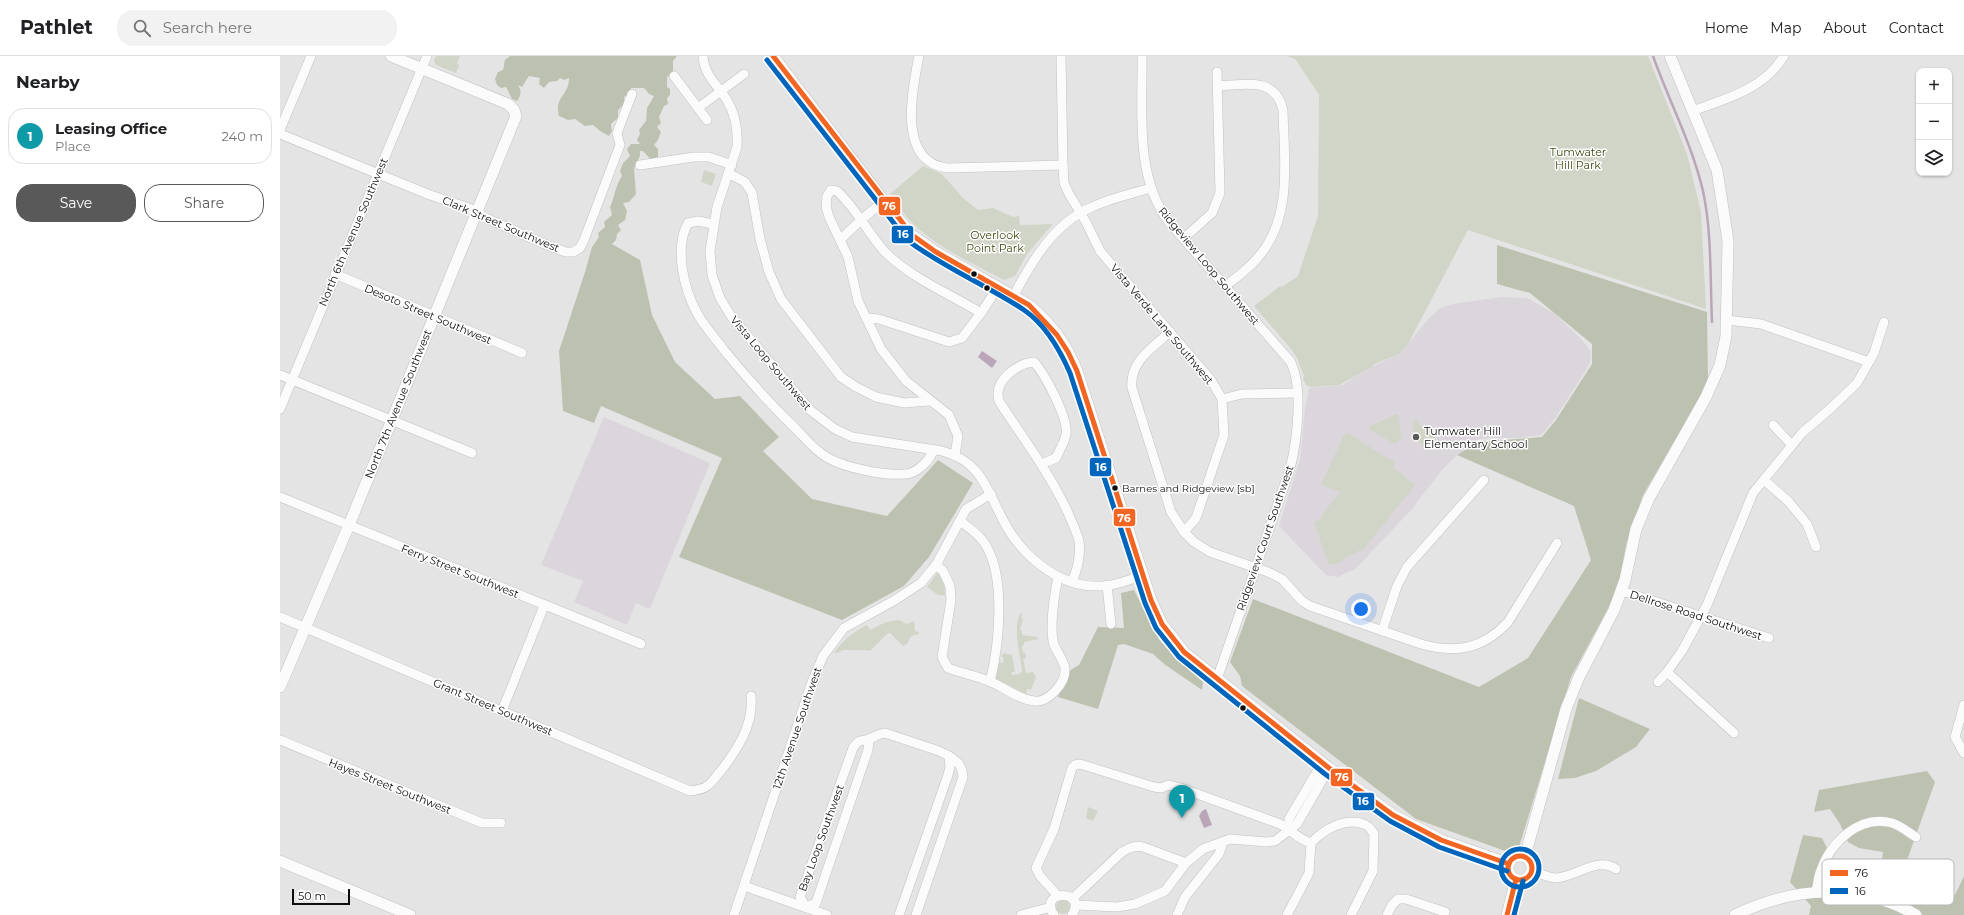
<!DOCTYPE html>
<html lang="en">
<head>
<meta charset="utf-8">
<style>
	body { margin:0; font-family:Montserrat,sans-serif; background:#f2f2f2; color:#202124 }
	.controls { position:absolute; right:12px; top:12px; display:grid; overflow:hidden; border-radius:8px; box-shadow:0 1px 3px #0004 }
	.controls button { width:36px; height:36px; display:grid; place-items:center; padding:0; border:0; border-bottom:1px solid #e0e0e0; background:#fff; color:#202124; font:20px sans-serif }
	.scale { position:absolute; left:12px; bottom:10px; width:58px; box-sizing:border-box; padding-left:4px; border:2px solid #0f0e0f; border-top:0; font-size:11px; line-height:14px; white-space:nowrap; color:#0f0e0f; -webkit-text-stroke:3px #fff; paint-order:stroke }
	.you { position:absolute; left:1081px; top:553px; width:14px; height:14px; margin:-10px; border:3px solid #fff; border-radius:50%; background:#1a73e8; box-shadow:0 0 0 6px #1a73e833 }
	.badge { display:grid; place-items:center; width:26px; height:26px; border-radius:50%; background:#5a595a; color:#fff; font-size:13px; font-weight:700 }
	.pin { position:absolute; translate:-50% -33px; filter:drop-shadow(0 1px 2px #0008) }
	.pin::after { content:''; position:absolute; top:21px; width:14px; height:12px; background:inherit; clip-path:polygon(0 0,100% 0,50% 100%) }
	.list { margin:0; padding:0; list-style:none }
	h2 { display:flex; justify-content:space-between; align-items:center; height:52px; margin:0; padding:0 16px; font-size:17px }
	h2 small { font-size:13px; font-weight:400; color:#757577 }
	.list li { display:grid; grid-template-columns:26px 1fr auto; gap:12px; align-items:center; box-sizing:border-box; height:56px; margin:0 8px 8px; padding:0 8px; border:1px solid #e0e0e0; border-radius:16px }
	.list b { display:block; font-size:15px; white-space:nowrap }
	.list p { margin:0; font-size:13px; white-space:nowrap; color:#757577 }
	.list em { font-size:13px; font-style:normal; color:#757577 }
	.actions { display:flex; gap:8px; padding:12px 16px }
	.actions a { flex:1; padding:9px 0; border:1px solid #5a595a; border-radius:16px; text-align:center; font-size:14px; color:#5a595a }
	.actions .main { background:#5a595a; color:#fff }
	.icon { flex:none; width:22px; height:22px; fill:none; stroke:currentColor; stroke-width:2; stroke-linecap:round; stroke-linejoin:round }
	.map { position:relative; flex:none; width:1684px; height:859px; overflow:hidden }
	header { display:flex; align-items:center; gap:24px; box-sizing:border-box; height:56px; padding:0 20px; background:#fff; border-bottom:1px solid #e0e0e0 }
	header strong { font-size:19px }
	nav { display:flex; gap:22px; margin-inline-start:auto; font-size:14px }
	.search { width:280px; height:36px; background:#f2f2f2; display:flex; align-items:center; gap:10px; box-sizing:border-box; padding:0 14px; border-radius:16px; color:#757577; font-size:15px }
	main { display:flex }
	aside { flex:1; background:#fff }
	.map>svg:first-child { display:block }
	.built { fill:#dbd6db }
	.green { fill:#d1d5c7 }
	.forest { fill:#bdc2b0 }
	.water { fill:#baa6b8 }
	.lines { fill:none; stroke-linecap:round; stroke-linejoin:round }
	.stream { stroke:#baa6b8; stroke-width:2.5 }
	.minor-casing { stroke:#c2c1c2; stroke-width:10 }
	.tertiary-casing { stroke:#c2c1c2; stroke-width:12 }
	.minor { stroke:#fbfbfb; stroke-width:9 }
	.tertiary { stroke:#fbfbfb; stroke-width:11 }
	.bus-1-casing { stroke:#fff; stroke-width:8 }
	.bus-2-casing { stroke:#fff; stroke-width:8 }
	.bus-1 { stroke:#f26522; stroke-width:5 }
	.bus-2 { stroke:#0065bd; stroke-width:5 }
	.bus-dot { fill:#0f0e0f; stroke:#fff; stroke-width:1.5 }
	.poi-dot { fill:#5a595a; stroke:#fff; stroke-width:1.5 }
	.labels { text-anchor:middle; stroke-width:3; stroke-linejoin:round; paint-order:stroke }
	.bus-label { font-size:10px; fill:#0f0e0f; stroke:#fff; text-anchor:start }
	.park-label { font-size:11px; fill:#3c4810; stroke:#fff }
	.street-label { font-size:11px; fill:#0f0e0f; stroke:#fff }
	.poi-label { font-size:11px; fill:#0f0e0f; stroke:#fff; text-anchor:start }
	.key { fill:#fff; stroke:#b7b7b7; stroke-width:1 }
	.key-label { font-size:11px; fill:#0f0e0f }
	.line-badge { stroke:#fff; stroke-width:1.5 }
	.badge-label { font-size:11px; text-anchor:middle; font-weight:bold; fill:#fff }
</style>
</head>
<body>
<header>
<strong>Pathlet</strong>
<div class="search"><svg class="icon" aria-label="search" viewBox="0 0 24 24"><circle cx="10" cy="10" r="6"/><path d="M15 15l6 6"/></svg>Search here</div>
<nav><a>Home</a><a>Map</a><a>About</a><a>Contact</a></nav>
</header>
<main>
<aside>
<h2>Nearby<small></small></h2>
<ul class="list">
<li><span class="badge" style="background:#0f9aa8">1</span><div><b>Leasing Office</b><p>Place</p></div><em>240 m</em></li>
</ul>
<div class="actions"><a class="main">Save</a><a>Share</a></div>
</aside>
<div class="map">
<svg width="1684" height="859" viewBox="0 0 1684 859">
	<rect width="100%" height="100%" fill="#e5e4e5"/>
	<g class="built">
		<path d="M1222 241 1247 242 1274 257 1300 282 1311 295 1310 307 1296 330 1274 364 1261 379 1240 382H1209L1196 384 1175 401 1161 415 1132 453 1075 513 1058 521 1046 519 999 470 1020 404 1025 352 1029 332 1062 329 1095 309 1120 298 1148 263 1159 253 1172 248Z"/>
		<path d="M324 361 430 407 370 553 356 547 347 569 294 546 303 525 261 509Z"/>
	</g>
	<g class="green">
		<path d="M156 0H180L177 7 179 10 176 17 156 9 154 5Z"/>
		<path d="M1007 0H1368L1407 98 1421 156 1426 253 1188 174 1128 288 1120 298 1094 308 1092 311 1059 329 1031 331 1026 329 1023 323 1024 320 1017 302 1011 293 974 250 1000 230 1002 231 1018 220 1038 160 1039 39 1015 3Z"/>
		<path d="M643 110 662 118 682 141 698 154 713 152 733 161 739 160 740 169 773 168 747 198 735 220 724 224C696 209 664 195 640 174 628 164 619 151 610 138Z"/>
		<path d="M424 114 436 118 432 130 421 126Z"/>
		<path d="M1116 358 1119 360 1121 383 1115 388 1113 387 1089 373 1090 370Z"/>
		<path d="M1134 363 1148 376 1156 379 1151 392C1137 391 1130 375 1134 363Z"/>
		<path d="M1068 377 1115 407 1113 411 1135 429 1082 495 1080 494 1054 509 1048 507 1034 466 1042 463 1040 461 1060 436 1041 429 1064 379Z"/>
		<path d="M658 516 664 525 665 539H658L647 531Z"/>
		<path d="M742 556 741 562 743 563 740 574 742 575V579L757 581 758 583 744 586V589L742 590 743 596 745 597 746 602 743 603 746 617 753 616 756 621 751 634 747 633 746 638 716 623 719 606 723 607 724 602 721 600 724 597 732 599 735 615 731 617 732 619 740 618 742 615C741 601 731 566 742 556Z"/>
		<path d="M619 564 627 568 634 565 635 575 639 576V578L631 580 627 588 623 590 610 577 607 578 590 595C589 594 566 594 564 594 560 595 558 597 554 597 563 584 573 576 587 569L590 574 606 566Z"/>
		<path d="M808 751 818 755 813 765 806 762Z"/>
		<circle cx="783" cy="851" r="7"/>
	</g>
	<g class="forest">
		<path d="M230 0H397L393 5V17L387 21V31L390 33V39L387 42 388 48 384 50 379 61 381 67 377 71 381 76 378 84 374 89 378 93V101L371 104 363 95H360V100L354 112 356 138 349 146 343 147 347 155 345 164 338 169 341 174 337 178 336 184 332 188 360 204 372 259 395 306 435 343 460 340 499 381 483 395 532 443 607 460 658 404 693 427 649 501 624 530 562 564 399 501 442 402 321 350 314 367 283 355 279 295 305 216 312 191 319 181 318 177 325 171 324 166 332 159 330 151C335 141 335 130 342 120L340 115 343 107 350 100 347 93 351 88H360L357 84 360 78 359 74 366 65 367 52 374 40 369 38 364 32H351L350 37 344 41V48L338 54V62L331 68 332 75 329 80 320 75 313 69 305 70 295 63 288 64 279 60C274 40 289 40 289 22L284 24 280 22 277 25 269 26 264 32 259 28 260 22 249 20 242 31 238 29C242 35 241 40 237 45L232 43 226 31 221 32 217 29 215 23 218 16 223 14 225 4Z"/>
		<path d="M1217 189 1427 256 1428 328 1363 439 1346 489 1338 534 1291 621 1239 791 1228 796 1136 763 962 630 960 620 950 606 973 543 1199 631 1248 602 1311 504 1294 450 1177 399 1197 386 1262 381 1276 364 1312 308V288L1250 237 1217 228Z"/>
		<path d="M854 534 880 585 903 608 923 626 922 634 884 608 873 598 844 588 838 589 818 653 778 641 789 615 799 609 818 571 844 572 841 537Z"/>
		<path d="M1299 642 1370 673 1356 691 1316 715 1295 722 1278 723Z"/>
		<path d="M1647 715 1655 726 1626 807 1629 827 1638 823 1656 826 1655 836 1675 839 1684 820V859H1529L1531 850 1510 826 1523 779 1542 782 1549 796 1537 835 1596 843 1603 796 1579 792 1568 786 1560 768 1550 753 1534 756 1539 734Z"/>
	</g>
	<g class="water">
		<path d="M702 295 717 305 712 312 698 301Z"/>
		<path d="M926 753 932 769 924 772 919 760 922 755Z"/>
	</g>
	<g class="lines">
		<path class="stream" d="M1373 0C1389 45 1412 88 1423 135 1432 177 1430 223 1432 266"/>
		<g class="minor-casing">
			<g id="minor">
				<path d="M423 0C424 20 439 30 448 46 456 60 458 75 457 91L437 151 430 195 432 219 440 242 451 260 530 354 555 373 572 381 662 395C700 405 706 431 722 462 739 497 778 532 819 530 834 530 849 524 863 519"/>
				<path d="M639 0C632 34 617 106 667 112L783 109"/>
				<path d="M781 0 783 109 784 127 789 138 806 166 820 195 931 324 942 343 944 379 916 462 904 476"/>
				<path d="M862 0C863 54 854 120 889 166L1010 305C1024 330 1017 385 1010 413L937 623"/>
				<path d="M394 20 427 64"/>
				<path d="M938 30C966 29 995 20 1003 54 1004 102 1013 159 980 199 971 211 958 220 946 230"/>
				<path d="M418 52 464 18"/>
				<path d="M1412 55C1446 43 1484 33 1504 0"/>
				<path d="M0 74 31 0"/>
				<path d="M0 78 150 139 189 152 206 162 269 190 286 196H293L300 192 304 184 340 89 337 77 352 38"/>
				<path d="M360 109 414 101H429L452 109"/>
				<path d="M448 117 465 126 472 137 480 183 489 216 501 243 561 321 576 331 596 341 624 347 650 345"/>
				<path d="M433 168 418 165 408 167C394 192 404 233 417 257 424 270 435 282 444 294 466 321 489 347 515 372 525 382 535 395 548 402 566 412 605 420 625 418 636 418 650 405 653 394"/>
				<path d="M904 182 932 157 940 137 937 16"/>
				<path d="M561 183 582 163 604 145"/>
				<path d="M55 218 242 297"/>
				<path d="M734 239C752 205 774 167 812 151 831 142 851 138 871 132"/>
				<path d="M587 262 599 263 669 286 682 282 701 257 718 231"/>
				<path d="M1447 264 1481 268 1589 306"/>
				<path d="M890 276C873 291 849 306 852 332L891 456 904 476 914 486 930 496 988 516 1002 523 1022 545 1030 550 1141 588C1176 598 1203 593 1228 566L1277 487"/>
				<path d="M0 319 192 397"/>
				<path d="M942 343 962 338 1017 337"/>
				<path d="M0 353 147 0"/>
				<path d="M1493 369 1512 389"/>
				<path d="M675 399 678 380 669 359 626 325 601 293 593 276 578 245 568 201 549 161 546 150 547 140 551 134 557 135C577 153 588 178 606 197 633 223 670 238 701 257"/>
				<path d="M762 408 776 402C779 395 784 387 786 379 789 363 765 318 754 306 736 308 713 325 719 345 744 384 770 417 789 459 792 467 797 476 799 485 801 500 798 512 792 526"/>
				<path d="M1484 424 1509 446 1527 468 1536 491"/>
				<path d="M0 441 361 588"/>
				<path d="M680 465C688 471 697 477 703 485 727 517 719 590 710 626"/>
				<path d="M656 509 663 515 670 530 671 544 662 601 668 612C682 617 696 620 709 625 724 631 737 643 754 645 768 647 786 627 785 613 784 603 775 595 773 585 770 565 774 541 778 521"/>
				<path d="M827 529 831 568"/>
				<path d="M1342 535 1489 582"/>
				<path d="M0 561 410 735C416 734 422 734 427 730 432 727 436 720 440 716 457 694 474 669 471 640"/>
				<path d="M1102 575 1117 530 1127 511 1204 424"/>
				<path d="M1387 616 1454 677"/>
				<path d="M1378 626 1387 616 1402 595 1427 549 1473 437 1522 377 1551 352 1577 327 1594 297 1604 266"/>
				<path d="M1684 649 1675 681 1684 697"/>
				<path d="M222 655 264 550"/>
				<path d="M0 684 202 767H221"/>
				<path d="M1009 773V763L1042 707"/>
				<path d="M1031 787C1044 773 1067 760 1086 769 1089 770 1092 775 1094 778L1093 815 1071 859"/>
				<path d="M1252 815C1259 817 1269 822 1276 822 1297 821 1317 800 1336 813"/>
				<path d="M464 830 547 859"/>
				<path d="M1536 835C1538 828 1538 820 1541 814 1551 786 1580 758 1612 767 1621 770 1628 776 1636 781"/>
				<path d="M778 840 760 820 756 812 774 773 792 712 795 709 800 708 874 731 881 732 889 729 901 732 1000 768C1011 774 1018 783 1031 787L1029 817 1007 859"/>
				<path d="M792 843 842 796C849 792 855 789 863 791L906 807"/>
				<path d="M796 849 837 851 855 848 885 835 906 807 923 793 950 783 986 786 995 785 1017 768 1049 712"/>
				<path d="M526 851 520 841 573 692C580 682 580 686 589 683 596 680 598 678 605 677L659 695 669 700"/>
				<path d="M526 851 536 847 588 694 589 683"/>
				<path d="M454 859 532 626 543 600 564 572 615 544 641 527 656 509 686 453 711 438"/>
				<path d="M619 859 668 719 670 711 669 700C678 706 682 709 683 721L636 859"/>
				<path d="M741 859 771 851"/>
				<path d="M774 859C756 834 809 832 792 859"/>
				<path d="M897 859 905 841 939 798 943 786"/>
				<path d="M1107 859 1112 849 1118 843H1126L1165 856 1164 859"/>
			</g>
		</g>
		<g class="tertiary-casing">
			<g id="tertiary">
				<path d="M493 0 604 145 632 179 656 196 749 249C771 268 786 287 797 315L871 544 882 568 904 596 1049 712 1113 759 1161 784 1229 808"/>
				<path d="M0 631 69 469 236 60 234 54 228 48 111 0"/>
				<circle cx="1240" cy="812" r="12"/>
				<path d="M1245 800 1286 653 1299 621 1334 554 1345 524 1356 473 1369 442 1426 341 1440 309 1446 280 1448 185 1437 114 1390 0"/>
				<path d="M0 805 130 859"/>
				<path d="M1227 859 1236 823"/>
				<path d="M1455 859C1512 831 1580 826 1636 859"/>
			</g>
		</g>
		<use href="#minor" class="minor"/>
		<use href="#tertiary" class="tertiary"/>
		<g class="bus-1-casing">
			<g id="bus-1">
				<path d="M493 0 632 179 656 196 749 249 777 279 788 296 797 315 871 544 882 568 904 596 1049 712 1113 759 1161 784 1229 808"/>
				<circle cx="1240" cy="812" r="12"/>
				<path d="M1227 859 1236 823"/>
			</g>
		</g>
		<g class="bus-2-casing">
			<g id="bus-2">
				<path d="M487 4 627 184C664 212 707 229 744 254 766 269 780 294 790 317L865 547 876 572 899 601 1045 718 1110 765 1159 791 1227 815"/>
				<circle cx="1240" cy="812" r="19"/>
				<path d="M1234 859 1243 825"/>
			</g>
		</g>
		<use href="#bus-1" class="bus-1"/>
		<use href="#bus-2" class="bus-2"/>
	</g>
	<g class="bus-dot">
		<circle cx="694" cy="218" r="3.5"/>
		<circle cx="707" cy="232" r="3.5"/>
		<circle cx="835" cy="432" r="3.5"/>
		<circle cx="963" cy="652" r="3.5"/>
	</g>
	<circle class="poi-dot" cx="1136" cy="381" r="4"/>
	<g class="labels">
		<g class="bus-label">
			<text x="842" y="436">Barnes and Ridgeview [sb]</text>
		</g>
		<g class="park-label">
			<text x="1298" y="100">Tumwater<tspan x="1298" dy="13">Hill Park</tspan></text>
			<text x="715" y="183">Overlook<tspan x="715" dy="13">Point Park</tspan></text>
		</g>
		<g class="street-label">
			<text transform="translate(221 168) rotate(23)" y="4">Clark Street Southwest</text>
			<text transform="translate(73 176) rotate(-67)" y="4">North 6th Avenue Southwest</text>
			<text transform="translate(929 210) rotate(50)" y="4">Ridgeview Loop Southwest</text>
			<text transform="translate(148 258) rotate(23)" y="4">Desoto Street Southwest</text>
			<text transform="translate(882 268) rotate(50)" y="4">Vista Verde Lane Southwest</text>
			<text transform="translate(491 307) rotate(50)" y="4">Vista Loop Southwest</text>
			<text transform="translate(118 348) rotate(-68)" y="4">North 7th Avenue Southwest</text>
			<text transform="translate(985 482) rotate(-71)" y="4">Ridgeview Court Southwest</text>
			<text transform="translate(180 515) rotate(22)" y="4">Ferry Street Southwest</text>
			<text transform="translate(1416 559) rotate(18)" y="4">Dellrose Road Southwest</text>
			<text transform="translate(213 651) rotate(23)" y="4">Grant Street Southwest</text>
			<text transform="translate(517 672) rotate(-71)" y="4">12th Avenue Southwest</text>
			<text transform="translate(110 730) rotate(22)" y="4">Hayes Street Southwest</text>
			<text transform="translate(541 782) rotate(-70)" y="4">Bay Loop Southwest</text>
		</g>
		<g class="poi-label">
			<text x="1144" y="379">Tumwater Hill<tspan x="1144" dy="13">Elementary School</tspan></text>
		</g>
	</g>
	<rect x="1542" y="803" width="132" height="46" rx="6" class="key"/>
	<rect x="1550" y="814" width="18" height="6" fill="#f26522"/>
	<rect x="1550" y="832" width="18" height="6" fill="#0065bd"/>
	<g class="key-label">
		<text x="1575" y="821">76</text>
		<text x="1575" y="839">16</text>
	</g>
	<g class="line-badge">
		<rect x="598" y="140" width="23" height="20" rx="4" fill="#f26522"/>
		<rect x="611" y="169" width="23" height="19" rx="4" fill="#0065bd"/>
		<rect x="809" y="401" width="23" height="20" rx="4" fill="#0065bd"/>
		<rect x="833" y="452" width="23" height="19" rx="4" fill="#f26522"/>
		<rect x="1050" y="712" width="23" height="19" rx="4" fill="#f26522"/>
		<rect x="1072" y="736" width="23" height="19" rx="4" fill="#0065bd"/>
	</g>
	<g class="badge-label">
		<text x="609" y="154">76</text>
		<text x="623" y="182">16</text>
		<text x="821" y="415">16</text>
		<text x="844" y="466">76</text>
		<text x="1062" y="725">76</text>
		<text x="1083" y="749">16</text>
	</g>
</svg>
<div class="controls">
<button>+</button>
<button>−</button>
<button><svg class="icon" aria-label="layers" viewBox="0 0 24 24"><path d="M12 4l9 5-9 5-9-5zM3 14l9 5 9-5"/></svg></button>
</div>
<div class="scale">50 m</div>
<div class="you"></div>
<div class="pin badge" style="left:902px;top:762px;background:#0f9aa8">1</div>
</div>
</main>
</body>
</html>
